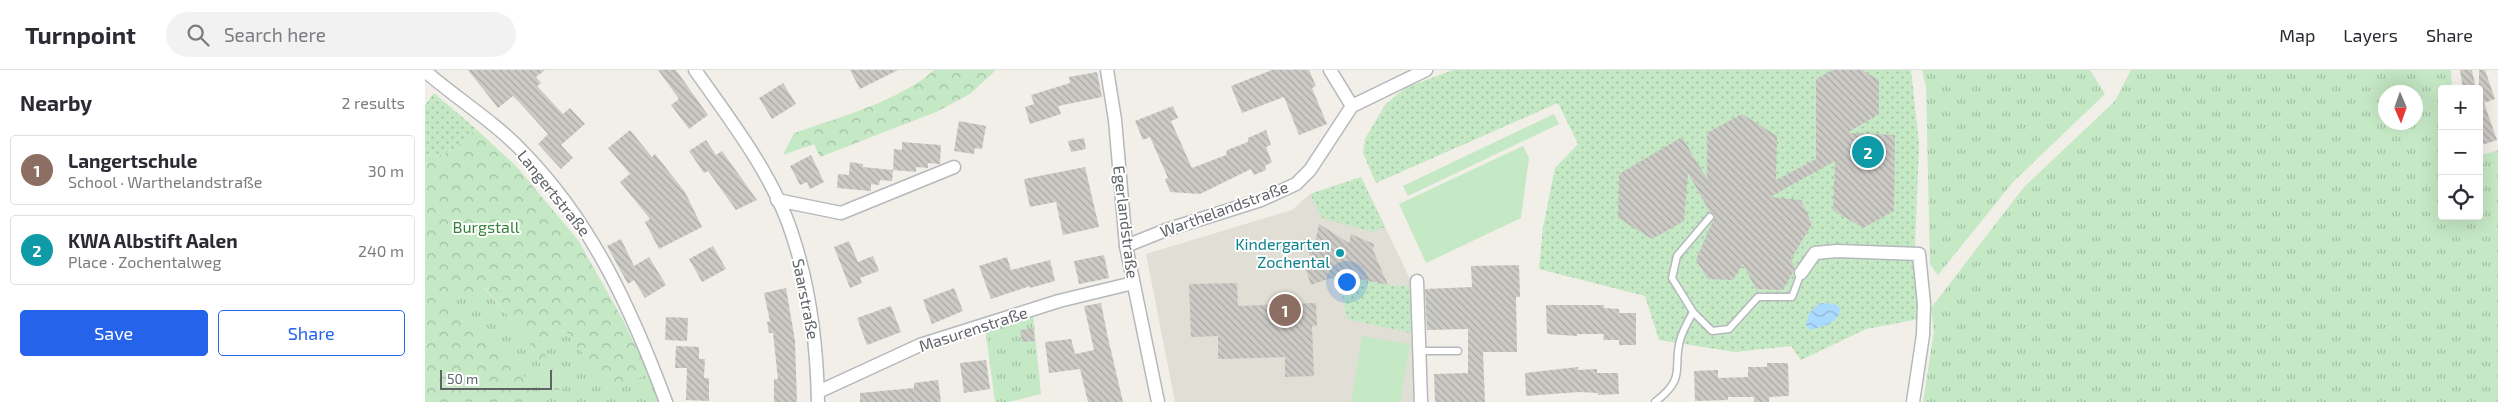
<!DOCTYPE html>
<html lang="en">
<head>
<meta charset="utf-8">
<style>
	body { margin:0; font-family:"Exo 2",sans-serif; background:#f2f2f3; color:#2b2b33 }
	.controls { position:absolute; right:15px; top:15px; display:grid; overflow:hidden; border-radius:5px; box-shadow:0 5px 20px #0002 }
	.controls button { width:45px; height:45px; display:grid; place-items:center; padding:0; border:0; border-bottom:1px solid #e1e1e2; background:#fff; color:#2b2b33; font:25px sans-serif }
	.compass { position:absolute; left:1953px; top:15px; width:45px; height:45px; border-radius:50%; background:#fff; box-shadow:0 5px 20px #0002; rotate:178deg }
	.scale { position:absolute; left:15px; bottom:12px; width:112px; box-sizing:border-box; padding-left:5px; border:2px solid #5f6368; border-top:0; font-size:14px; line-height:18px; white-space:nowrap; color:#5f6368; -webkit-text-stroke:4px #fff; paint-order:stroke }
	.you { position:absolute; left:921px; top:211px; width:18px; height:18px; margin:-12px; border:4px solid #fff; border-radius:50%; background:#1a73e8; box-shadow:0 0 0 8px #1a73e833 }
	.badge { display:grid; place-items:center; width:32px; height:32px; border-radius:50%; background:#2563eb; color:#fff; font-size:16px; font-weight:700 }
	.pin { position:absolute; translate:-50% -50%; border:2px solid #fff; box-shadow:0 1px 5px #0006 }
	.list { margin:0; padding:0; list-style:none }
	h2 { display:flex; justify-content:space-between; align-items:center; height:65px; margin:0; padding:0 20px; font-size:21px }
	h2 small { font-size:16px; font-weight:400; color:#7c7c81 }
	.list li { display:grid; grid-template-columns:32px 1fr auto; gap:15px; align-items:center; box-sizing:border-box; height:70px; margin:0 10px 10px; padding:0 10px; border:1px solid #e1e1e2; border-radius:5px }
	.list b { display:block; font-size:19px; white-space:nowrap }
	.list p { margin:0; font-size:16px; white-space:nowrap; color:#7c7c81 }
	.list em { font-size:16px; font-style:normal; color:#7c7c81 }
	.actions { display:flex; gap:10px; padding:15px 20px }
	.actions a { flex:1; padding:11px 0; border:1px solid #2563eb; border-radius:5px; text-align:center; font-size:18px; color:#2563eb }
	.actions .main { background:#2563eb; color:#fff }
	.icon { flex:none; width:28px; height:28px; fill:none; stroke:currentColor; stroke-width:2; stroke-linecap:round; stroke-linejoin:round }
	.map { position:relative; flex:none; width:2073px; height:332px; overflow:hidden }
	header { display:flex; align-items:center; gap:30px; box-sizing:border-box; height:70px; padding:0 25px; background:#fff; border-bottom:1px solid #e1e1e2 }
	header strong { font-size:24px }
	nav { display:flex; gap:28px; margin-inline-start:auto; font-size:18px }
	.search { width:350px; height:45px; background:#f2f2f3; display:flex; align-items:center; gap:12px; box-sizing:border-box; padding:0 18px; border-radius:28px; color:#7c7c81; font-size:19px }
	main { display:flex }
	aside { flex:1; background:#fff }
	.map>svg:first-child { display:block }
	.education { fill:#e1ded6 }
	.grass { fill:url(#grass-tufts); fill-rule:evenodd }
	.forest { fill:url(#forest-crowns) }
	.park { fill:url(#park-dots) }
	.pitch { fill:#c5e8c5 }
	.water { fill:url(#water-waves) }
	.building { fill:url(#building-back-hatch) }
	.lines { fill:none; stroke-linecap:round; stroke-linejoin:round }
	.lane-casing { stroke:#b5b8bc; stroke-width:9 }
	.street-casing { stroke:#b5b8bc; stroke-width:15 }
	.lane { stroke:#fff; stroke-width:6 }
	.street { stroke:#fff; stroke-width:12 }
	.culture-dot { fill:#0f9aa8; stroke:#fff; stroke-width:2 }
	.labels { text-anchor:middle; stroke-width:4; stroke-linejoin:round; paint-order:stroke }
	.street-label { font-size:16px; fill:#5f6368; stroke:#fff }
	.park-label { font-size:16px; fill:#348238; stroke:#fff }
	.culture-label { font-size:16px; fill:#0d838f; stroke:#fff; text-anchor:end }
</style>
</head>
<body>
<header>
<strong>Turnpoint</strong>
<div class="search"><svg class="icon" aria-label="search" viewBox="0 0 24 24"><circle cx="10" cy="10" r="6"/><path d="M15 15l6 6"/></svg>Search here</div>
<nav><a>Map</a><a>Layers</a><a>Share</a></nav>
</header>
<main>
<aside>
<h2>Nearby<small>2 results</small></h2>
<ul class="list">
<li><span class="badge" style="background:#8d6e63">1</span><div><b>Langertschule</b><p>School · Warthelandstraße</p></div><em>30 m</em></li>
<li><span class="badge" style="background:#0f9aa8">2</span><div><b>KWA Albstift Aalen</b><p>Place · Zochentalweg</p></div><em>240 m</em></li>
</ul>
<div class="actions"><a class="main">Save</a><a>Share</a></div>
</aside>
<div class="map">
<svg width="2073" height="332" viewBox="0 0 2073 332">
	<defs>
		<pattern id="grass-tufts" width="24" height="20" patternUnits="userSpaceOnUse" patternTransform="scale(1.25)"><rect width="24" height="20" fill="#c5e8c5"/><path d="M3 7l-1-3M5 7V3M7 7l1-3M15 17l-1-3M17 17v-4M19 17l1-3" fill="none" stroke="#a3c0a4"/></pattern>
		<pattern id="forest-crowns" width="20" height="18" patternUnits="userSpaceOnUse" patternTransform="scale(1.25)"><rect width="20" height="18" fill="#c5e8c5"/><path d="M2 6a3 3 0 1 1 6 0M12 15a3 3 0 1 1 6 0" fill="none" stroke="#a3c0a4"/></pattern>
		<pattern id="park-dots" width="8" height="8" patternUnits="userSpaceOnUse" patternTransform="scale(1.25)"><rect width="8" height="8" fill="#c5e8c5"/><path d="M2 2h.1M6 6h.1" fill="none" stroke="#a3c0a4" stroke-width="1.8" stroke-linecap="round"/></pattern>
		<pattern id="water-waves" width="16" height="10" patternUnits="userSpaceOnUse" patternTransform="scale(1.25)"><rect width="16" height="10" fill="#aadaff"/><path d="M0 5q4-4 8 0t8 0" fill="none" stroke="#8eb4d2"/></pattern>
		<pattern id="building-back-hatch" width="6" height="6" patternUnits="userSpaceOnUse" patternTransform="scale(1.25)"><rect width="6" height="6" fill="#cccac5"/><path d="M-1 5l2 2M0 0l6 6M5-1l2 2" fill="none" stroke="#a9a8a4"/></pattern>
	</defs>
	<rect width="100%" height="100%" fill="#f1efe8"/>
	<path class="education" d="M936 107 986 211 990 332H750L721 184 867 140 885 124Z"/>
	<g class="grass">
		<path d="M1497 0H1665L1680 24 1588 112 1513 205 1505 194 1501 16Z"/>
		<path d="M1706 0H2026L2027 19H2017V146H2054V86L2073 80V332H1498L1509 261 1506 238 1599 117 1690 31ZM1960 22H1990V52H1960Z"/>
		<path d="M33 214 59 218 101 267 130 321 138 319 112 271 141 260 183 318 224 304 234 332H106V323L55 256 35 250 21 227Z"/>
		<path d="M608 244 616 324 584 332H570L560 257Z"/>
	</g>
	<g class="forest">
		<path d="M509 0H571L545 24 511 42 395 87 389 74 358 85 369 63C412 48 475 31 509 0Z"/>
		<path d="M51 59 91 96 153 170 197 248 224 304 184 319 140 260 113 271 138 319 130 321 101 267 60 218 46 229 33 215 21 227 35 250 55 256 97 300 106 323V332H0V86C23 89 35 73 51 59Z"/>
	</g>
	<g class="park">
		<path d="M1028 0H1486L1494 74 1490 179 1494 249 1441 259 1376 290 1366 276 1310 282 1234 270 1220 226 1114 199 1118 157 1130 98 1153 74 1133 33 951 113 938 83 940 69 960 35 980 18Z"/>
		<path d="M9 23 51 59C35 73 23 89 0 86V35Z"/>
		<path d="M936 107 960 157 948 162 897 148 885 124Z"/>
		<path d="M904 203 963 215 987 216 990 264 922 249 917 226Z"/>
	</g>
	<g class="pitch">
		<path d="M1129 44 1134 54 983 126 978 116Z"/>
		<path d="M1098 76 1104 88 1096 148 1001 193 974 134Z"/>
		<path d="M937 266 985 274 975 332H926Z"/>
	</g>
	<path class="water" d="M1396 233 1410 234 1415 238 1414 245 1405 254 1385 260 1381 255C1383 244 1386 239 1396 233Z"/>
	<g class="building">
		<path d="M43 0H120L111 7 116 13 112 16 138 44 145 38 160 54 136 75 148 88 136 99 113 74 123 64 94 32 88 26 73 38Z"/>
		<path d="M233 0H251L283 45 264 59 246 35 254 29Z"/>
		<path d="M425 0H473L435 19Z"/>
		<path d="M847 0H884L891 16 887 18 902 54 874 65 859 27 817 43 806 16Z"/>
		<path d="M1408 0H1437L1454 10V44L1422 63 1470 65 1469 141 1438 158 1408 140 1410 91 1345 127 1376 130 1387 154 1366 189 1370 198 1358 220 1331 219 1318 194 1308 210 1283 209 1271 190 1290 146 1285 142 1263 103 1259 151 1227 169 1193 148 1194 104 1257 67 1282 109V63L1317 44 1352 66 1351 110 1391 89V9Z"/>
		<path d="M2035 0H2047L2051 19H2038Z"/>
		<path d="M2054 0H2060L2070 29 2059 33 2072 70 2054 76Z"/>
		<path d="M672 2 677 27 633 36 636 44 605 54 600 37 609 34 606 25 645 13 644 7Z"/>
		<path d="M358 13 371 34 347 49 334 28Z"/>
		<path d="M748 36 753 48 746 51 767 98 801 85 802 80 823 72V68L841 60 846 75 841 77 847 92 840 96 841 100 829 105 826 99 775 124 745 122 740 109 743 108 725 67 718 70 710 51Z"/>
		<path d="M534 51 561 56 557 79 550 78 549 84 529 81Z"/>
		<path d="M205 60 227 87 230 84 260 122 277 157 234 179 220 152 225 149 195 112 205 104 183 78Z"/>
		<path d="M659 68 661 79 646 82 643 71Z"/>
		<path d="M281 70 291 85 297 81 332 130 311 140 283 101 279 103 264 81Z"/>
		<path d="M477 72 516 75 515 94 503 93V98L491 97V102L468 100 469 79 477 80Z"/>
		<path d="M386 85 399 112 385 119 382 112 375 115 365 96Z"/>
		<path d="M425 92 438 94V97L468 100 467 111 455 110 454 115 446 114V121L412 118 413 104 424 105Z"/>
		<path d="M660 97 674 157 638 165 631 132 605 137 599 109Z"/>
		<path d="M894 154 924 173 926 164 949 174 948 180 963 215 915 205 886 215 879 194 887 191 878 169 890 172Z"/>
		<path d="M196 169 209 196 224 187 241 215 220 228 209 210 203 214 182 176Z"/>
		<path d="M424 171 433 192 448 186 454 201 435 208 437 213 425 218 409 177Z"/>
		<path d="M288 176 301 199 277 212 264 189Z"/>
		<path d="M679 185 684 208 654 214 649 191Z"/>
		<path d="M582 187 586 200 625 190 630 211 605 218V216L566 229 554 196Z"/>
		<path d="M1094 195 1095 227H1091L1092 282H1058L1060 332H1010L1009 304 1043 303V259L1002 260 1000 219 1047 217 1046 196Z"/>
		<path d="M812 213 813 236 891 233 892 256H887L889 306 860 307V287L793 289V266L766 267 764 214Z"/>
		<path d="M361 218 370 271 372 332H349V309H353L348 263H344L342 252 345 251 339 223Z"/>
		<path d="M529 218 538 241 507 254 498 230Z"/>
		<path d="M676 233 683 268 698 332H663L655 299 624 303 620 272 646 269 650 284 669 280 659 236Z"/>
		<path d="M1121 235H1179V238L1194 239V243H1211V275H1194V270H1178L1179 264H1152V266L1122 264Z"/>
		<path d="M466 236 476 262 442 275 432 248Z"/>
		<path d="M241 247 263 248 262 271 240 270Z"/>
		<path d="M608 258 610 271 597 272 595 260Z"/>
		<path d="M251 276 274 277V289H280L279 308H284V331L261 330 262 298H250Z"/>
		<path d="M561 290 565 319 539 323 535 293Z"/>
		<path d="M1342 293H1363L1364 326 1344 327V332H1329V327H1303V330L1270 331 1269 301 1293 300V308L1323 307V297H1342Z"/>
		<path d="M1153 297V300L1172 299V303H1193L1194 324 1173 325V323L1154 322 1101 326 1100 303Z"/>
		<path d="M513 310 516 332H435V323L489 318V313Z"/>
	</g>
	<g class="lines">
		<g class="lane-casing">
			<g id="lane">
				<path d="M1285 147 1252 186 1247 208 1268 242 1287 261 1304 259 1333 227H1367L1376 203"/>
				<path d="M995 281H1033"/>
				<path d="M1230 332C1264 306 1246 297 1256 267 1259 258 1264 250 1268 242"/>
			</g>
		</g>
		<g class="street-casing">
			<g id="street">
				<path d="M270 0C306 51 349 106 368 167 385 219 392 277 393 332"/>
				<path d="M682 0 690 50 701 176 733 332"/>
				<path d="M905 0 927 36"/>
				<path d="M0 1C32 29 70 52 99 83 168 154 207 241 241 332"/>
				<path d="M352 130 416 143 529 97"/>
				<path d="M701 176 741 160 836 130 871 114 885 100 927 36 1001 0"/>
				<path d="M1376 203 1390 183 1412 181 1494 184 1499 234 1498 265 1488 332"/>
				<path d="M992 211 996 332"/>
				<path d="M393 322 495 275 634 231 708 213"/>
			</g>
		</g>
		<use href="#lane" class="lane"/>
		<use href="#street" class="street"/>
	</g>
	<circle class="culture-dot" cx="915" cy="183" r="5"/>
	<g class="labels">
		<g class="street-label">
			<text transform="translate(129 123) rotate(51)" y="6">Langertstraße</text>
			<text transform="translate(799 139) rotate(-20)" y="6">Warthelandstraße</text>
			<text transform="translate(701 152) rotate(83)" y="6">Egerlandstraße</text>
			<text transform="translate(381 229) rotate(79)" y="6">Saarstraße</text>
			<text transform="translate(548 259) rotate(-18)" y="6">Masurenstraße</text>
		</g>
		<g class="park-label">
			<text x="61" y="163">Burgstall</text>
		</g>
		<g class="culture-label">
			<text x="905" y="180">Kindergarten<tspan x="905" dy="18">Zochental</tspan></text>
		</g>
	</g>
</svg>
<div class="controls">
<button>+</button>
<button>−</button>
<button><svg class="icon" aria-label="locate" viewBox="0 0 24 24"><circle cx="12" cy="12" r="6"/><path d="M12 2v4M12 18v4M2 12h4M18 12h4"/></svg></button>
</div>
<svg class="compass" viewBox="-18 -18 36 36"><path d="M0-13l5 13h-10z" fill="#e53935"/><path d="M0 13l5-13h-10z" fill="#7c7c81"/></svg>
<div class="scale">50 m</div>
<div class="you"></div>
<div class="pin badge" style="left:860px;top:240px;background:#8d6e63">1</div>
<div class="pin badge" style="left:1443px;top:82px;background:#0f9aa8">2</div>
</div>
</main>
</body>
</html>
